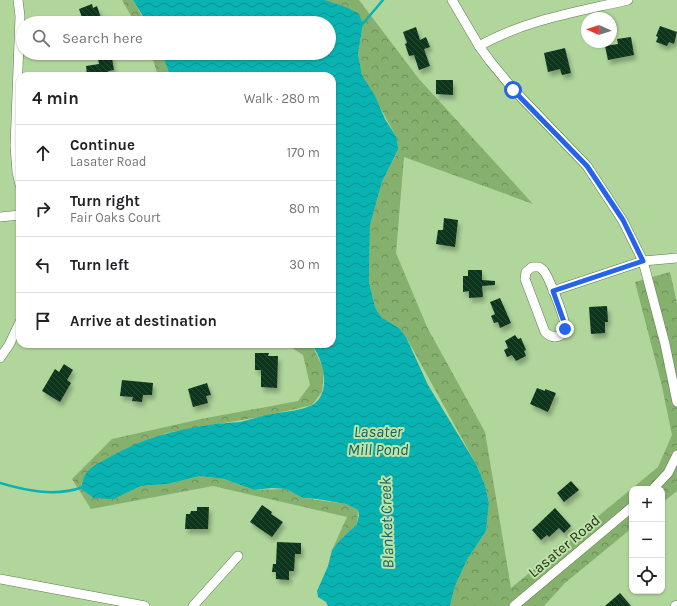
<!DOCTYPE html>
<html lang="en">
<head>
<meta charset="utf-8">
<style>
	body { margin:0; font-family:Karla,sans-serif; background:#f6f6f6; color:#202124 }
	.controls { position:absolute; right:12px; bottom:12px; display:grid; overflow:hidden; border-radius:8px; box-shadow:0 1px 3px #0004 }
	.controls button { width:36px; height:36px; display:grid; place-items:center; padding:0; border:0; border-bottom:1px solid #e0e0e0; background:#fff; color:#202124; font:20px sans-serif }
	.compass { position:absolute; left:581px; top:12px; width:36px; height:36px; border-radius:50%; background:#fff; box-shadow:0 1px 3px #0004; rotate:273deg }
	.stop { position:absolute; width:12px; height:12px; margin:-9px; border:3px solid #2563eb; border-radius:50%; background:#fff }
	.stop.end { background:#2563eb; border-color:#fff; box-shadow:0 1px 4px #0008 }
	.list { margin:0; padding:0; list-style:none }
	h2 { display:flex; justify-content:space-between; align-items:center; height:52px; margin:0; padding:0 16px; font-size:17px }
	h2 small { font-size:13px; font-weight:400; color:#757577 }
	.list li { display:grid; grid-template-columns:26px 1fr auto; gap:12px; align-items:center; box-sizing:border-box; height:56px; padding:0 16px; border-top:1px solid #e0e0e0 }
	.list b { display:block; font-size:15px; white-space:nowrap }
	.list p { margin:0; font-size:13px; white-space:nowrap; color:#757577 }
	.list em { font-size:13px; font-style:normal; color:#757577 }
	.icon { flex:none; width:22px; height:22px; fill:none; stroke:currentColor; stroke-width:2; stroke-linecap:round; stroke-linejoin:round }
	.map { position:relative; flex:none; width:677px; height:606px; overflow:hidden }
	.search { position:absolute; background:#fff; box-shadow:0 1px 3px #0004; left:16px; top:16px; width:320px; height:44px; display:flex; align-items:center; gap:10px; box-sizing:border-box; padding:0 14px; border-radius:22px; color:#757577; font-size:15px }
	.panel { position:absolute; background:#fff; box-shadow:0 1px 3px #0004; left:16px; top:72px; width:320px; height:276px; border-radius:12px }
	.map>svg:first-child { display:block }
	.forest { fill:url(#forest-crowns) }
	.water { fill:url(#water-waves) }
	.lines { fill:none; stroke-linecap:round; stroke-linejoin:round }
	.stream { stroke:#09b3b2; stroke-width:2.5 }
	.building { fill:url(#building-back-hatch); filter:url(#shadow) }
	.minor-casing { stroke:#5b7d47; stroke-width:10 }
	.minor { stroke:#fff; stroke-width:9 }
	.route { stroke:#2563eb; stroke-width:5 }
	.labels { text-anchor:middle; stroke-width:4; stroke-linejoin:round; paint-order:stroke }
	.street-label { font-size:15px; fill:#23311a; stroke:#bde3a8 }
	.water-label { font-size:16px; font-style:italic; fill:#146262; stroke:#bde3a8 }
</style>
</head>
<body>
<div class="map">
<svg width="677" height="606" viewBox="0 0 677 606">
	<defs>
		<pattern id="forest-crowns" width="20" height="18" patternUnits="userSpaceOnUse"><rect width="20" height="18" fill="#86b06d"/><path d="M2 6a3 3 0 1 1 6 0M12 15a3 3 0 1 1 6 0" fill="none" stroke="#6d9059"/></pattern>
		<pattern id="water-waves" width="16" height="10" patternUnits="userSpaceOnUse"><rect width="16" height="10" fill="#09b3b2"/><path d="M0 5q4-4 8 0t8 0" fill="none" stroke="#099290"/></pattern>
		<pattern id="building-back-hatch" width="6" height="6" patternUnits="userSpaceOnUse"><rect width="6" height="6" fill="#0e341e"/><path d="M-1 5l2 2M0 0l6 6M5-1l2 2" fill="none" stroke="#284935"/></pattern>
		<filter id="shadow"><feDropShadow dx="2.5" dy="4.5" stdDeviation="2" flood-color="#0004"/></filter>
	</defs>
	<rect width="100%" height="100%" fill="#b1d69c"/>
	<g class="forest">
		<path d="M122 0H133L146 23H135Z"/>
		<path d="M325 0H359L419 79 533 204 404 157 396 253 427 327 485 432 511 588 658 467 672 435 661 382 635 282 670 272 677 303V491L662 503V489H632V528L565 583 544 606H450L455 586 467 560 486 531 489 503 485 485 476 464 406 337 399 328 381 317 375 307 369 282 370 225 382 182 398 151 397 138 362 75 358 54 363 25Z"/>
		<path d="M151 53H162L170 76H158Z"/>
		<path d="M286 344 312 345 324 370 322 392 312 405 265 416 166 433 83 480 80 488 116 498 141 486 168 484 200 476 224 479 254 490 286 489 303 498 346 504 358 510 357 524 340 540 332 550 347 517 213 486 91 509 72 479 112 439 201 419 298 401 310 385 303 355Z"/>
	</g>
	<path class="water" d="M133 0H325L348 8 359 14 363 24 358 54 362 75 375 96 385 119 397 138 398 150 382 182 370 225 369 282 375 307 381 317 399 328 406 337 428 385 476 464 485 485 489 503 486 531 467 560 455 586 450 606H328L326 602 318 597 317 591 328 566 332 550 340 540 357 524 359 515 358 510 346 504 317 499 303 498 286 489 272 488 254 490 224 479 200 476 168 484 141 486 116 498 110 499 94 498 80 488C83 483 83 478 85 475 91 466 101 462 110 457 141 439 174 430 210 425 220 423 230 423 240 422 249 420 258 417 267 415 280 412 303 411 314 404 332 391 323 358 311 344H332V76H170L162 53H329V23H147Z"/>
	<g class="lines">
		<g class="stream">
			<path d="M361 26 383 0"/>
			<path d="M0 483C27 491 56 497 83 487"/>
		</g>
	</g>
	<g class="building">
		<path d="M92 4 93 8 97 6 101 18 84 23 79 9Z"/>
		<path d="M660 26 677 32 674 44 669 42 667 46 656 42 658 37 656 36Z"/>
		<path d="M416 27 420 40 426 37 430 47 424 49 430 66 419 70 414 55 409 56 405 44 407 43 403 32Z"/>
		<path d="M631 37 634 55 608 60 605 46 618 44 617 39Z"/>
		<path d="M565 48 571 73 562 75 560 69 548 72 544 53Z"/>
		<path d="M97 53H111L114 70 108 71 109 75 102 76V73L87 75 86 66 99 64Z"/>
		<path d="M436 80H453V95L436 94Z"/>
		<path d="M444 218 458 220 455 247 436 244 438 230H443Z"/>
		<path d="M468 270H482V280L495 281V285L482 286 483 297 469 298V291L463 292V276H468Z"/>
		<path d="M500 298 511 323 500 328 498 322 494 323 491 316 495 314 490 302Z"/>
		<path d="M607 306 608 322H605V333L591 334 589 307Z"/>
		<path d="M515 335 518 339 521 338 526 350 524 351 526 356 516 361 512 355 507 357 504 350 508 348 505 341Z"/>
		<path d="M255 353H269L268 356H278L277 388 261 387V370H255Z"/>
		<path d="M64 364 73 370 67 380 71 383 60 402 42 391 55 369 59 372Z"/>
		<path d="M122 380 153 383 152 395H143L142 402 132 401 133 397 120 396Z"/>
		<path d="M207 383 211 395 206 396 208 403 193 407 188 389Z"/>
		<path d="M537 388 545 391V389L556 393 548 412 530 404Z"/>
		<path d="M571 481 579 490 564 502 557 493Z"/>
		<path d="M262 505 272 512 271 514 283 522 272 537 250 522Z"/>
		<path d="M197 507H209L208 529H185L186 514H190L191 511H197Z"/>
		<path d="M555 508 571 526 564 533 559 528 549 537 547 535 541 540 532 530Z"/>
		<path d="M277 542 301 543V554H295L294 571H289V580L276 579V572H272L273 564H276Z"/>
		<path d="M620 593 631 606H605Z"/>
	</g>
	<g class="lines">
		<g class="minor-casing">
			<g id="minor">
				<path d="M18 0 20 16 15 146 17 172 20 185"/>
				<path d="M452 0 479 46 490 61 513 89 587 166 623 221 643 261 665 344 677 402"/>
				<path d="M479 46C525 20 577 12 628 0"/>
				<path d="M0 217 20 215"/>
				<path d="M532 267H539C540 267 543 270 544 271 549 278 567 322 565 329 565 332 562 335 559 336 554 338 549 336 545 332L525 279 526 272Z"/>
				<path d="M553 291 643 261 677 258"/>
				<path d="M0 358 9 345 20 322"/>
				<path d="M653 489 668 473 677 455"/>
				<path d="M0 579 145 606"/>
				<path d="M193 606 238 556"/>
				<path d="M514 606 632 507"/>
				<path d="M675 606 677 605"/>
			</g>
		</g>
		<use href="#minor" class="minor"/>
	</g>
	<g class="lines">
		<path class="route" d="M513 90 587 166 623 220 643 261 553 291 564 322 565 329"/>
	</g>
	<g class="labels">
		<g class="street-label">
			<text transform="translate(564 546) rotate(-40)" y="5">Lasater Road</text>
		</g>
		<g class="water-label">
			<text x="378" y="437">Lasater<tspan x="378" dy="18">Mill Pond</tspan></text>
			<text transform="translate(386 523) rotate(-92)" y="6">Blanket Creek</text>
		</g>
	</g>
</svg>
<div class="controls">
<button>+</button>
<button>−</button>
<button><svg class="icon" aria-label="locate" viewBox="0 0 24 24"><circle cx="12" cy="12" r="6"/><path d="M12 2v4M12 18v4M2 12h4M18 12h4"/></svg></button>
</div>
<svg class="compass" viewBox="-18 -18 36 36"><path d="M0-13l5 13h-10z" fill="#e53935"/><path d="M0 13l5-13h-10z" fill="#757577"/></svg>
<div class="stop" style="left:513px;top:90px"></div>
<div class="stop end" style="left:565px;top:329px"></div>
<div class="search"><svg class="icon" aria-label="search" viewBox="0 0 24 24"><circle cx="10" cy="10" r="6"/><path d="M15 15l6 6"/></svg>Search here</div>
<section class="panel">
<h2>4 min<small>Walk · 280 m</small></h2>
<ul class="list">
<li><svg class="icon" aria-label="ahead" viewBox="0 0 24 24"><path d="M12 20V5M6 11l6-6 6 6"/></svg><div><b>Continue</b><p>Lasater Road</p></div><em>170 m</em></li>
<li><svg class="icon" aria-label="right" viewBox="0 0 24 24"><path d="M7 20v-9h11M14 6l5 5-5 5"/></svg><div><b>Turn right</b><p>Fair Oaks Court</p></div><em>80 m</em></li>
<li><svg class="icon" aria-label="left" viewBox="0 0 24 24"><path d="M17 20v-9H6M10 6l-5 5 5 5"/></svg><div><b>Turn left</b></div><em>30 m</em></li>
<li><svg class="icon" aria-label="arrive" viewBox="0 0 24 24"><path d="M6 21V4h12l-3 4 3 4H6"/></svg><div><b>Arrive at destination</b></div></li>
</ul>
</section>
</div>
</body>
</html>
